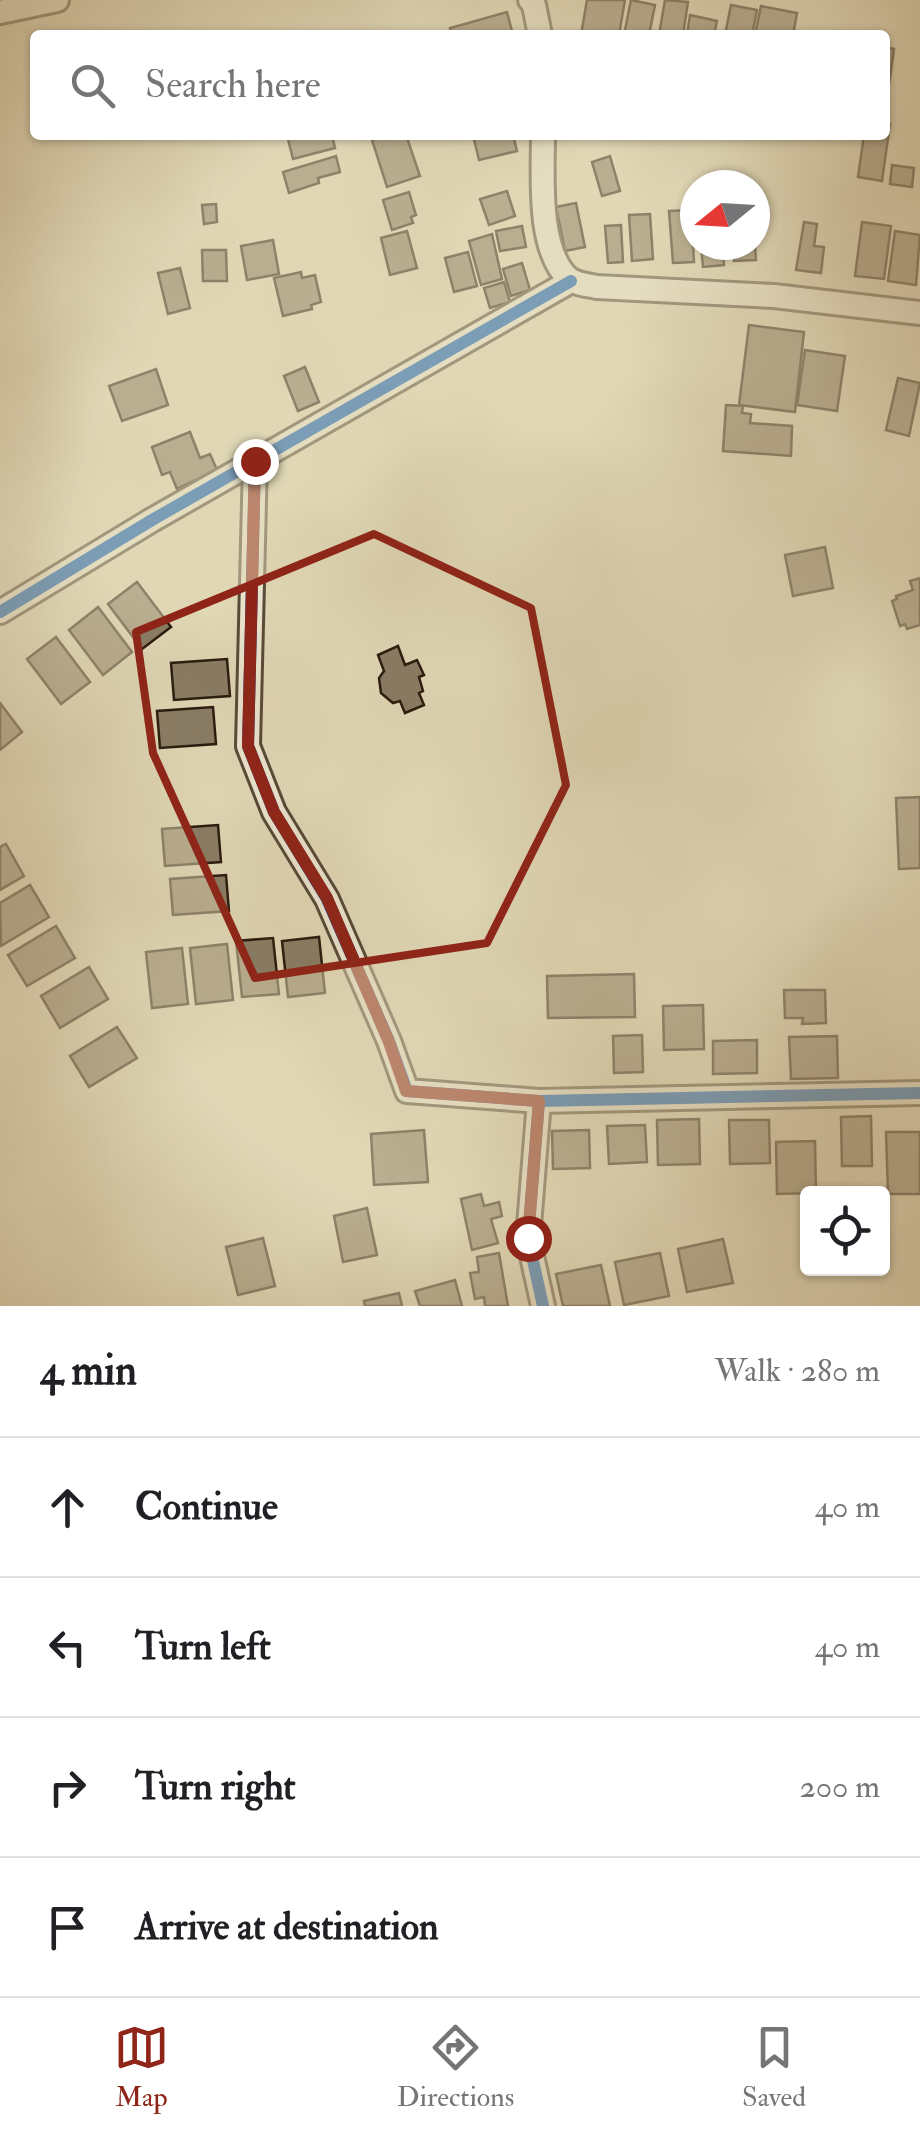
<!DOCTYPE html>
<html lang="en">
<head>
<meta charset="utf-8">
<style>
	body { margin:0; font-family:"IM FELL Double Pica",serif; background:#f2f2f2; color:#202124 }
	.controls { position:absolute; right:30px; bottom:30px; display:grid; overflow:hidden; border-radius:10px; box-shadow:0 2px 8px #0004 }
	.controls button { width:90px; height:90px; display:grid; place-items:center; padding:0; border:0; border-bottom:2px solid #e0e0e0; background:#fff; color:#202124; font:50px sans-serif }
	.compass { position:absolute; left:680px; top:170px; width:90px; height:90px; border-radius:50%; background:#fff; box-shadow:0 2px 8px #0004; rotate:252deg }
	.stop { position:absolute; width:30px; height:30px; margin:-22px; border:8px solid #8f2418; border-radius:50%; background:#fff }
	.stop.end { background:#8f2418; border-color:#fff; box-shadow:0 2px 10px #0008 }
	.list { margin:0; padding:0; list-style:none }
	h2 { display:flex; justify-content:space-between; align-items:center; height:130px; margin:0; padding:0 40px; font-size:42px }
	h2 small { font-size:32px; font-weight:400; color:#757577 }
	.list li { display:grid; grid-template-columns:65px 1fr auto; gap:30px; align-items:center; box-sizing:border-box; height:140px; padding:0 40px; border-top:2px solid #e0e0e0 }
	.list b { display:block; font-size:38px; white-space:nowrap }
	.list em { font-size:32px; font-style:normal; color:#757577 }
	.icon { flex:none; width:55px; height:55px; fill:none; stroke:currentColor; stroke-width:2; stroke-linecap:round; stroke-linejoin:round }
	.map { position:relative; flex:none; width:920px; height:1306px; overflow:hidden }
	.search { position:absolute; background:#fff; box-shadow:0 2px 8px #0004; left:30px; right:30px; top:30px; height:110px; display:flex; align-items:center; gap:25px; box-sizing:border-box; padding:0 35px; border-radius:10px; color:#757577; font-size:38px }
	.sheet { height:690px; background:#fff }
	nav { display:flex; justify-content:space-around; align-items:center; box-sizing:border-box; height:140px; border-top:2px solid #e0e0e0; background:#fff; font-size:28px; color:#757577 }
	nav a { display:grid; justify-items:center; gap:5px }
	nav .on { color:#8f2418 }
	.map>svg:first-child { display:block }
	.building { fill:#897d65; stroke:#2b1b0e; stroke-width:2.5 }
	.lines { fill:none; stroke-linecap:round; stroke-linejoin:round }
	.minor-casing { stroke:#584a38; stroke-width:28 }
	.minor { stroke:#ebe5cf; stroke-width:22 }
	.cycleway-casing { stroke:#ebe5cf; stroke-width:19 }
	.cycleway { stroke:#0057b8; stroke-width:12 }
	.route { stroke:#8f2418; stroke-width:12 }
	.marked { fill:none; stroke:#8f2418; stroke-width:8; stroke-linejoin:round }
</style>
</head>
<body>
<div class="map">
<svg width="920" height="1306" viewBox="0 0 920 1306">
	<rect width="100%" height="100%" fill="#e0d7b5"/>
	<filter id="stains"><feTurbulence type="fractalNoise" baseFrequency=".002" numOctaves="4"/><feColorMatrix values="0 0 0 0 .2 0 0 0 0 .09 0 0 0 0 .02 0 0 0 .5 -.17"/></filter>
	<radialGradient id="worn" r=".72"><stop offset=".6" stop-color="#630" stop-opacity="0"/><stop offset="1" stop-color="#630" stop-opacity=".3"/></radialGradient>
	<g class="building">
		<path d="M587 0H625L619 35H581Z"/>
		<path d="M631 0 655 5 649 35H624Z"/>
		<path d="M665 0 688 2 683 35H659Z"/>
		<path d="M731 5 757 10 752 35H725Z"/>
		<path d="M761 6 797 13 793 35H755Z"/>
		<path d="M507 12 513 35H452L450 28Z"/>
		<path d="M690 15 717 21 714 35H687Z"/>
		<path d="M885 47 894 49 889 85 885 84Z"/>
		<path d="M885 123 890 124 882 181 858 177 864 135H885Z"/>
		<path d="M287 135H332L335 148 293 159Z"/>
		<path d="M388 135H406L420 176 387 187 372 140Z"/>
		<path d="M473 135H513L517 151 479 160Z"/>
		<path d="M336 156 340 172 318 178 319 183 289 193 283 172Z"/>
		<path d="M610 156 620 191 602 196 592 162Z"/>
		<path d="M892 165 914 168 912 187 890 184Z"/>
		<path d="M507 191 515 216 489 225 480 199Z"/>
		<path d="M409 192 416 215 411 217 413 223 392 230 383 200Z"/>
		<path d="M576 203 585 247 565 251 556 207Z"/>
		<path d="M216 204 217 222 204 224 202 205Z"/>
		<path d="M691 210 694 262 673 263 669 211Z"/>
		<path d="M650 214 653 259 632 261 629 215Z"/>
		<path d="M804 222 817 224 814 246 824 247 821 273 796 270Z"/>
		<path d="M862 222 891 226 884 279 855 276Z"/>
		<path d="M621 225 623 262 608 263 605 226Z"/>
		<path d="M522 226 526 247 500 251 496 231Z"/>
		<path d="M407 231 417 268 390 275 381 238Z"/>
		<path d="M895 231 920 235 916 285 888 281Z"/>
		<path d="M492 234 502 279 481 285 469 241Z"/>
		<path d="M273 240 279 274 247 280 241 246Z"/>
		<path d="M701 245H723L724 265 703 267Z"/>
		<path d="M733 245H755L756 260 734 261Z"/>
		<path d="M202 250H226L227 281H203Z"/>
		<path d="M468 252 477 286 454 292 445 258Z"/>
		<path d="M522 263 530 290 511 296 503 269Z"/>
		<path d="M180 268 190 308 168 314 158 273Z"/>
		<path d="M301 272 302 278 315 275 321 302 311 305 312 309 283 316 274 278Z"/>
		<path d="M504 282 510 302 490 308 484 288Z"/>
		<path d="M749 325 804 332 795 412 739 405Z"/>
		<path d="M805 350 845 356 837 411 797 405Z"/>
		<path d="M305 367 319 402 298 411 284 376Z"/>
		<path d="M156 369 168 405 122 421 109 386Z"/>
		<path d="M898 378 920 383 909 436 886 430Z"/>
		<path d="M726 405 743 406 742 413 751 414 750 423 792 426 791 456 723 451Z"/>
		<path d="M190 432 200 458 210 454 217 470 177 489 170 472 162 475 152 447Z"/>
		<path d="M825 547 833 588 793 596 785 555Z"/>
		<path d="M920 578V625L907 629 905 624 900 626 892 601 897 599 896 596 913 590 910 581Z"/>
		<path d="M137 582 171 627 142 649 108 604Z"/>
		<path d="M98 607 132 652 103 675 69 630Z"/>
		<path d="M56 637 90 682 61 704 27 659Z"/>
		<path d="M398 646 405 665 417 660 424 675 419 677 423 691 419 693 424 705 405 713 400 701 393 703 381 693 379 678 384 671 378 655Z"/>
		<path d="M227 659 230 696 174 700 171 663Z"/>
		<path d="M0 703 22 732 0 750Z"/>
		<path d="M213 707 216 744 160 748 157 711Z"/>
		<path d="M920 797V868L899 869 896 798Z"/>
		<path d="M218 825 221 862 165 866 162 829Z"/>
		<path d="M6 844 24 876 0 890V847Z"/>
		<path d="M226 875 229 911 173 915 170 879Z"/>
		<path d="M30 885 49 917 1 946 0 903Z"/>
		<path d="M56 926 75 958 27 986 8 955Z"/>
		<path d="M319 937 325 993 288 997 282 941Z"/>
		<path d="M273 938 279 994 242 997 236 941Z"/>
		<path d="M227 944 233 1000 196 1004 190 948Z"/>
		<path d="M182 948 188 1004 152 1008 146 952Z"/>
		<path d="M89 967 108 999 60 1028 41 996Z"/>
		<path d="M634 974 635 1017 548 1018 547 976Z"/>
		<path d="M784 990H825L826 1023 802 1024 803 1018H785Z"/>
		<path d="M703 1005 704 1049 664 1050 663 1006Z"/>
		<path d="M117 1027 137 1058 89 1087 70 1056Z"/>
		<path d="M642 1035 643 1072 614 1073 613 1036Z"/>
		<path d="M837 1036 838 1078 791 1079 789 1037Z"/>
		<path d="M757 1040V1073L713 1074V1041Z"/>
		<path d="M871 1116 872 1166H842L841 1117Z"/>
		<path d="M699 1119 700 1164 658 1165 657 1120Z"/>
		<path d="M729 1120H769L770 1163 730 1164Z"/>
		<path d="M645 1125 647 1162 609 1164 607 1126Z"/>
		<path d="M424 1130 428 1182 374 1185 371 1134Z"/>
		<path d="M589 1130 590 1168 553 1169 552 1131Z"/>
		<path d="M886 1132H920V1194H888Z"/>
		<path d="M815 1141 816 1193 777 1194 776 1142Z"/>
		<path d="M481 1194 484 1206 499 1202 502 1216 491 1219 498 1243 472 1250 461 1199Z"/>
		<path d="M367 1208 377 1255 343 1262 334 1216Z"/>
		<path d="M263 1238 275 1286 238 1295 226 1247Z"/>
		<path d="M723 1239 733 1283 687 1292 678 1249Z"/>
		<path d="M499 1253 508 1306H485L484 1297 475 1299 470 1273 479 1272 477 1257Z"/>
		<path d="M660 1253 669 1296 624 1305 615 1262Z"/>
		<path d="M601 1265 610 1306H563L556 1274Z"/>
		<path d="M455 1280 462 1306H420L415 1291Z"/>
		<path d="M399 1293 402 1306H365L364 1301Z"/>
	</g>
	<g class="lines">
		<g class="minor-casing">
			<g id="minor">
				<path d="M530 0 534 5 540 35"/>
				<path d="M0 12 57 0"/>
				<path d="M543 135C543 175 537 249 568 278 575 284 588 285 597 287L774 296 920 313"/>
				<path d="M255 461 248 746 274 812 327 899 389 1041 407 1091 539 1101 528 1238 543 1306"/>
				<path d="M0 612 152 520 571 281"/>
				<path d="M539 1101 920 1093"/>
			</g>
		</g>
		<use href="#minor" class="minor"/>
		<g class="cycleway-casing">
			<g id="cycleway">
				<path d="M255 461 248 746 274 812 327 899 389 1041 407 1091 539 1101 528 1238 543 1306"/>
				<path d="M0 612 152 520 571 281"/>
				<path d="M539 1101 920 1093"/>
			</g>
		</g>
		<use href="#cycleway" class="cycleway"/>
	</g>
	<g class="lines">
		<path class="route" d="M255 461 248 746 274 812 327 898 389 1042 406 1091 539 1101 528 1238"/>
	</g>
	<path d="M0 0H920V1306H0ZM374 534 531 608 566 785 487 943 255 978 153 753 136 632Z" fill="#e0d7b5" fill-opacity=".55" fill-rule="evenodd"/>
	<path class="marked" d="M374 534 531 608 566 785 487 943 255 978 153 753 136 632Z"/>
	<rect width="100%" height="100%" filter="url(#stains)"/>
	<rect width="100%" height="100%" fill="url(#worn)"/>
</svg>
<div class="controls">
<button><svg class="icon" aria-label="locate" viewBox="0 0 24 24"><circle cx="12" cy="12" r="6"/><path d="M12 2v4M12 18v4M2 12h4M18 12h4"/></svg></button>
</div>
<svg class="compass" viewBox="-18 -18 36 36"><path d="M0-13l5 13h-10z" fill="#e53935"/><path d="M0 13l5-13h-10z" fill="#757577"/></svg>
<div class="stop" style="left:528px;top:1238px"></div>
<div class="stop end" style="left:255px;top:461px"></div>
<div class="search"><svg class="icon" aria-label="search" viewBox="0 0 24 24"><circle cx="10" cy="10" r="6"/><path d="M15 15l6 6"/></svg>Search here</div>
</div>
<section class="sheet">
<h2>4 min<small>Walk · 280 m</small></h2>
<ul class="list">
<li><svg class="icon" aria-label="ahead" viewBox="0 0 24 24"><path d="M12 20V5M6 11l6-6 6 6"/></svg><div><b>Continue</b></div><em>40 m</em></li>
<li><svg class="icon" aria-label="left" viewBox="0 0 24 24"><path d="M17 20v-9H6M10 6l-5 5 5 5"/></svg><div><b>Turn left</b></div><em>40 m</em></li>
<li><svg class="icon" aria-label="right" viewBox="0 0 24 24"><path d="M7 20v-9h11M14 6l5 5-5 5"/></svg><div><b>Turn right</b></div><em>200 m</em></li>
<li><svg class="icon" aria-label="arrive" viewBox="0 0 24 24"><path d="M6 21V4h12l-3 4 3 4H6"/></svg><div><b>Arrive at destination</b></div></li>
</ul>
</section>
<nav>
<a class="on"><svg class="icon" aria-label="map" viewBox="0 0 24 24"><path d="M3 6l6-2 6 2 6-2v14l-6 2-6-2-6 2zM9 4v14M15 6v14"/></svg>Map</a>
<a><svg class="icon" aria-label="directions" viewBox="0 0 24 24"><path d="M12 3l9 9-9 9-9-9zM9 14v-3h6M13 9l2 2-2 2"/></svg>Directions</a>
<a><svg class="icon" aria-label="saved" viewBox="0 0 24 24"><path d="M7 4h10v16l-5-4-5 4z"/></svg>Saved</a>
</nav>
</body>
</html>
